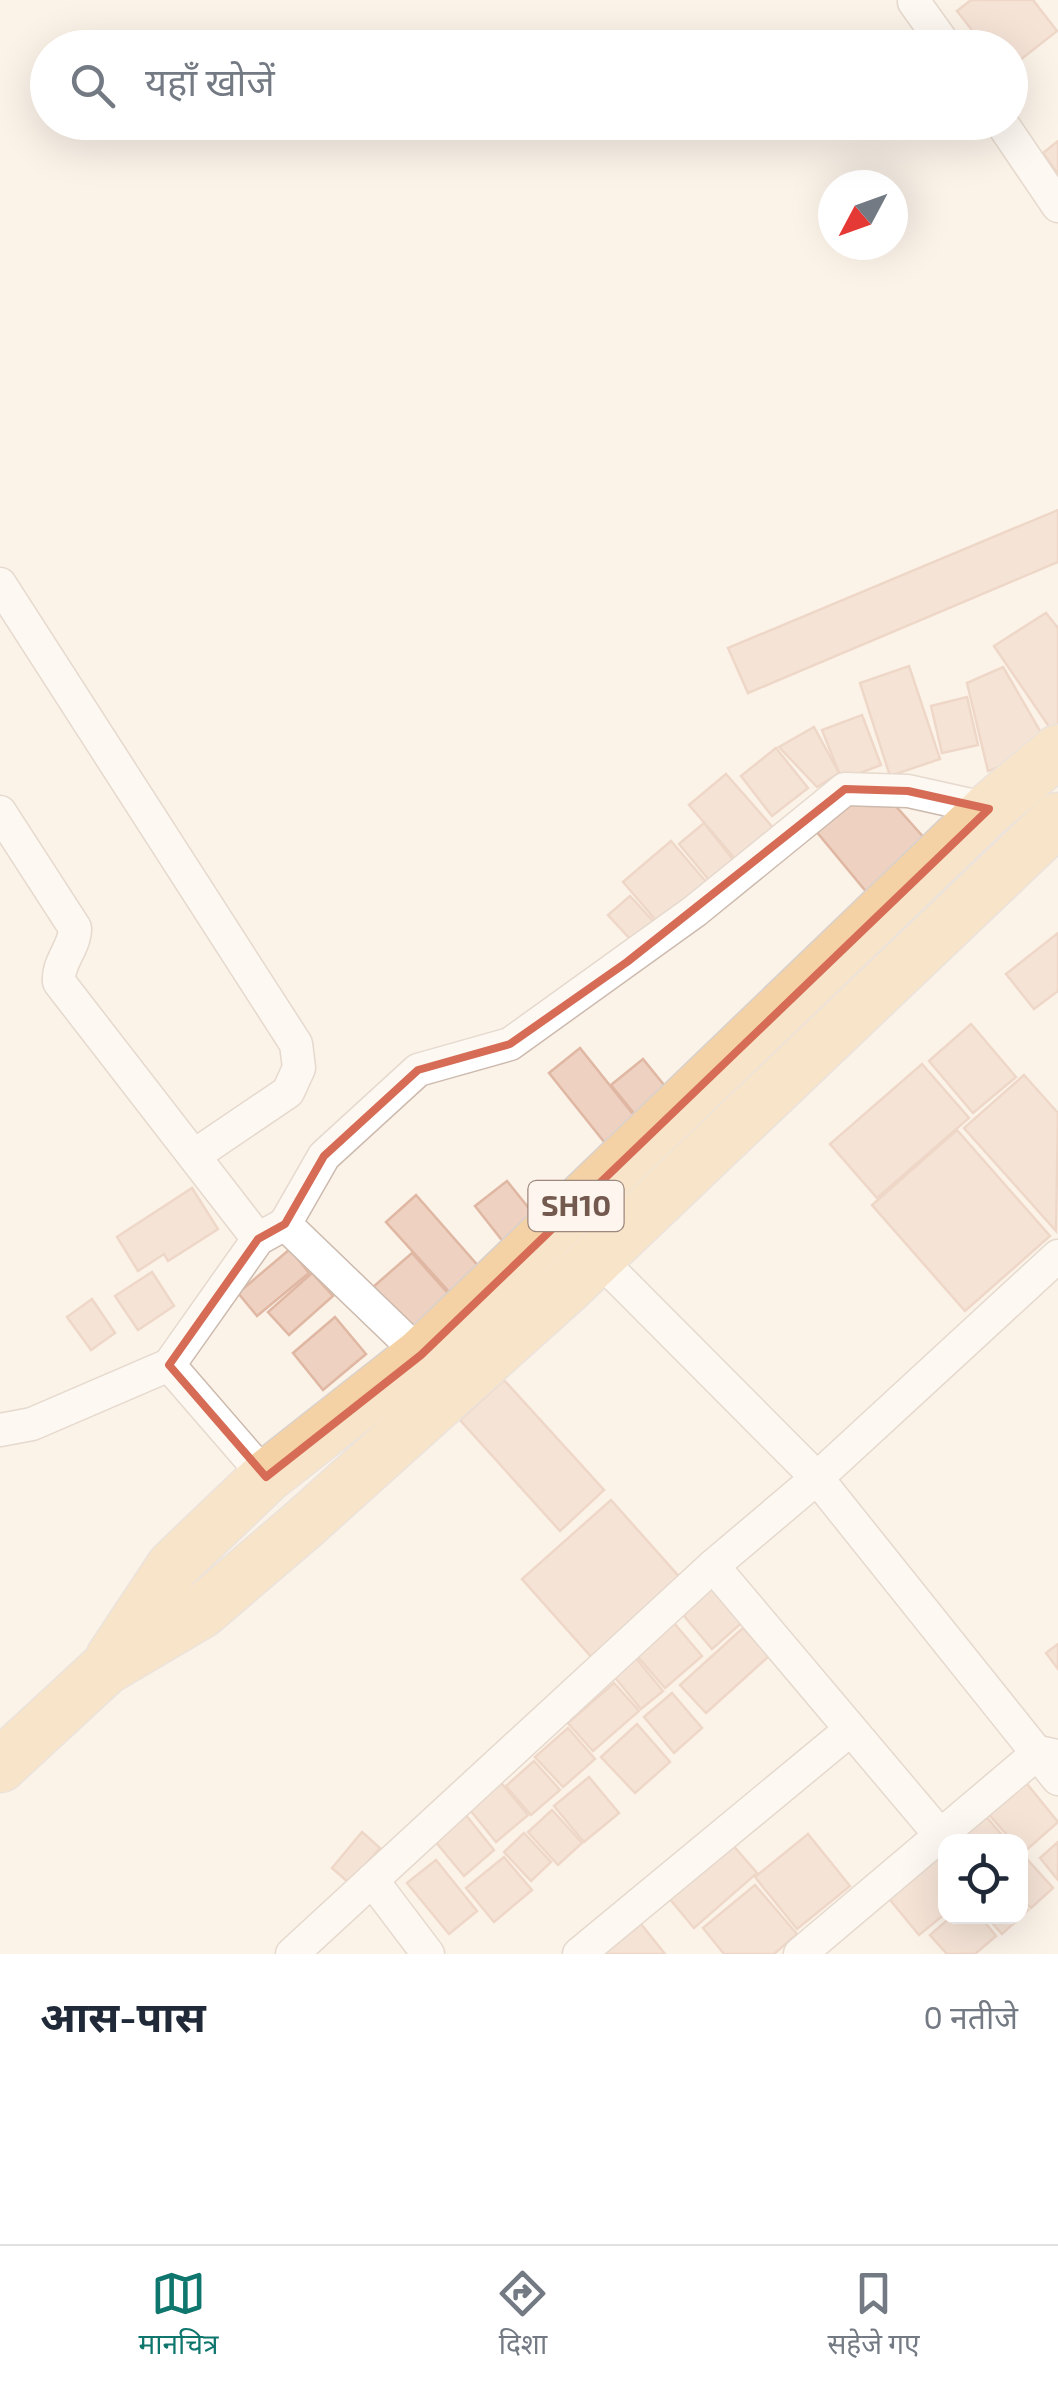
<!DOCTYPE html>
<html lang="hi">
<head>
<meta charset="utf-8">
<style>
	body { margin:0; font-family:"Exo 2","Noto Sans Devanagari",sans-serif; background:#f2f2f3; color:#1f2937 }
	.controls { position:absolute; right:30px; bottom:30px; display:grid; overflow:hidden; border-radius:20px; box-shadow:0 10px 40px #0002 }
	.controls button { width:90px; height:90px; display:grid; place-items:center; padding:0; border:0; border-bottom:2px solid #e0e1e3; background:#fff; color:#1f2937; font:50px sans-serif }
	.compass { position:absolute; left:818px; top:170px; width:90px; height:90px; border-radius:50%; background:#fff; box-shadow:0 10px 40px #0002; rotate:229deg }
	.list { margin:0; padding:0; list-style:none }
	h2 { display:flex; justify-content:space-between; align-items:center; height:130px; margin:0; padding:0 40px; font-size:42px }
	h2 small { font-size:32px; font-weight:400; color:#747a83 }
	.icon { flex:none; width:55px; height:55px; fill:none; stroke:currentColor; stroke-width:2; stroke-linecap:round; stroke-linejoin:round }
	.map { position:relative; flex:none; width:1058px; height:1954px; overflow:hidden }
	.search { position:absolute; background:#fff; box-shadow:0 10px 40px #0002; left:30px; right:30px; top:30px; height:110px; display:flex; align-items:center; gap:25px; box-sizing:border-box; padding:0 35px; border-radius:55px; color:#747a83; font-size:38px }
	.sheet { height:290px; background:#fff }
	nav { display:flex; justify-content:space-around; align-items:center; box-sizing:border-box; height:140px; border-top:2px solid #e0e1e3; background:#fff; font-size:28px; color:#747a83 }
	nav a { display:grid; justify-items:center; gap:5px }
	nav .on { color:#0f766e }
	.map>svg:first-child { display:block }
	.building { fill:#eed1c1; stroke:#dfb7a3; stroke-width:2.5 }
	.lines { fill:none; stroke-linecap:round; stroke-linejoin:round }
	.minor-casing { stroke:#ccbaae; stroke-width:35 }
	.primary-casing { stroke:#d8d1cd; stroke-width:55 }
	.minor { stroke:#fff; stroke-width:32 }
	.primary { stroke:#f4d2a5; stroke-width:52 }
	.marked { fill:none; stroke:#d66c56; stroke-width:8; stroke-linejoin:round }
	.labels { text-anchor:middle; stroke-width:9; stroke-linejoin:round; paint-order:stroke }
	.shield { fill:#fef6ee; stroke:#9d887e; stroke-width:2.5 }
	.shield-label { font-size:30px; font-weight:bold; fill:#73594e }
</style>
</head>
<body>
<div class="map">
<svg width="1058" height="1954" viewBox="0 0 1058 1954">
	<rect width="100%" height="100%" fill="#fbf2e8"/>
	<g class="building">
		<path d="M971 0H1033L1057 31 1010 68V48H986L957 11Z"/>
		<path d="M1058 141V174L1043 153Z"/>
		<path d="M1058 510V562L748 693 728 648Z"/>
		<path d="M1046 613 1058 628V731L1054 734 994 646Z"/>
		<path d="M909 666 940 759 890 776 860 683Z"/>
		<path d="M1003 667 1050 748 988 771 967 683Z"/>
		<path d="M967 697 978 745 942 753 931 706Z"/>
		<path d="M862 715 881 765 842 780 822 730Z"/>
		<path d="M814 727 839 773 817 787 779 747Z"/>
		<path d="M776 748 808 788 772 816 741 776Z"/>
		<path d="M726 774 775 830 738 862 689 805Z"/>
		<path d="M885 794 935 850 873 900 816 831 853 796Z"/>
		<path d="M704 823 738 866 714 886 679 844Z"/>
		<path d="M671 841 708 884 660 925 623 882Z"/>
		<path d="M630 896 653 921 632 941 608 915Z"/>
		<path d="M1058 933V991L1034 1009 1006 974Z"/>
		<path d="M971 1024 1016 1077 973 1113 929 1061Z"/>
		<path d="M580 1048 636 1118 605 1143 549 1073Z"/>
		<path d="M643 1059 669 1091 637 1117 611 1085Z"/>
		<path d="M922 1064 969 1118 877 1198 830 1144Z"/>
		<path d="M1024 1075 1058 1113 1056 1231 964 1128Z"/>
		<path d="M957 1130 1050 1236 965 1311 872 1205Z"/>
		<path d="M507 1181 544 1227 512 1253 475 1206Z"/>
		<path d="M192 1188 218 1229 168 1261 164 1254 138 1271 117 1237Z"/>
		<path d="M416 1195 480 1268 451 1294 386 1222Z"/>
		<path d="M290 1249 309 1273 257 1316 238 1293Z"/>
		<path d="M412 1253 453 1299 414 1333 373 1287Z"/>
		<path d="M152 1272 174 1306 138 1330 115 1296Z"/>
		<path d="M312 1273 333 1296 289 1335 268 1312Z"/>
		<path d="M92 1299 115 1333 91 1350 67 1317Z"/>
		<path d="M335 1317 366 1354 323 1390 293 1353Z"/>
		<path d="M504 1380 604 1490 560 1531 460 1420Z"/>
		<path d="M611 1500 683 1581 594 1660 522 1579Z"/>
		<path d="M712 1582 745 1620 712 1649 679 1610Z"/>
		<path d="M668 1616 702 1656 665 1688 631 1649Z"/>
		<path d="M743 1628 769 1656 706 1713 680 1685Z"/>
		<path d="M1058 1644V1669L1046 1653Z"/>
		<path d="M629 1650 663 1691 641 1709 607 1668Z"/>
		<path d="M614 1683 639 1711 593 1751 568 1723Z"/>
		<path d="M672 1693 702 1728 674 1753 644 1717Z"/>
		<path d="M637 1724 670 1762 635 1793 601 1757Z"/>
		<path d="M568 1728 595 1759 563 1787 535 1757Z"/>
		<path d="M534 1761 560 1790 531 1815 506 1786Z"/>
		<path d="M589 1777 619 1813 584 1842 554 1806Z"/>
		<path d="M498 1779 528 1815 496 1842 466 1805Z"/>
		<path d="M1023 1779 1058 1822 1023 1853 1020 1842H1013L986 1811Z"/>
		<path d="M552 1810 582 1843 558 1865 528 1832Z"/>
		<path d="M983 1813 1008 1842H950Z"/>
		<path d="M465 1814 494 1850 464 1876 434 1840Z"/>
		<path d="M362 1832 380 1848 349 1883 332 1868Z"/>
		<path d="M524 1833 551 1862 531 1881 504 1852Z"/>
		<path d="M808 1834 850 1886 797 1929 755 1877Z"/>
		<path d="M1058 1842V1880L1040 1858Z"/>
		<path d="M731 1843 757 1873 694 1928 668 1897Z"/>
		<path d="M938 1851 946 1860V1913L919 1935 886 1895Z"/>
		<path d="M504 1857 532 1890 494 1922 466 1888Z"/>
		<path d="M1026 1858 1053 1888 1031 1908 1020 1897V1863Z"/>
		<path d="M436 1860 477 1911 449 1934 407 1883Z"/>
		<path d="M755 1885 797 1934 774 1954H724L703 1928Z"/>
		<path d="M1020 1902 1028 1910 1002 1934 986 1916H1020Z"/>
		<path d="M952 1916H980L996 1936 975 1954H947L930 1935Z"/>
		<path d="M641 1924 665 1954H604Z"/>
	</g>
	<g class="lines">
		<g class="minor-casing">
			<g id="minor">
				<path d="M916 0 914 2 947 48"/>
				<path d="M1001 122 1058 206"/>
				<path d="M0 584 296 1044 299 1068 288 1092 195 1155"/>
				<path d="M0 812 75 928C75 948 57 962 59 982L258 1239"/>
				<path d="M285 1224 421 1355"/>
				<path d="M596 1256 817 1478 1058 1779"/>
				<path d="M169 1365 258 1239 285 1224 324 1156 418 1070 510 1044 695 911 845 789 908 791 989 809"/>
				<path d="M0 1430 32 1424 169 1365 266 1477"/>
				<path d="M713 1566 941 1836"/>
				<path d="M372 1880 428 1954"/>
				<path d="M292 1954 713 1566 817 1478 1058 1256"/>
				<path d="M579 1954 850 1730"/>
				<path d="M800 1954 1039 1752 1057 1756"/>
			</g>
		</g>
		<g class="primary-casing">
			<g id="primary">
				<path d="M112 1658 173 1566 266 1477 421 1355 989 809 1058 751"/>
				<path d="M0 1766 106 1668 201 1612 305 1523 565 1289 1058 819"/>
			</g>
		</g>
		<use href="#minor" class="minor"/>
		<use href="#primary" class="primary"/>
	</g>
	<path d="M0 0H1058V1954H0ZM845 789 908 791 989 809 421 1355 266 1477 169 1365 258 1239 285 1224 324 1156 418 1070 510 1044 627 962Z" fill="#fbf2e8" fill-opacity=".55" fill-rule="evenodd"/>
	<path class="marked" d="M845 789 908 791 989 809 421 1355 266 1477 169 1365 258 1239 285 1224 324 1156 418 1070 510 1044 627 962Z"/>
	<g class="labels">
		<rect class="shield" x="528.5" y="1181" width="95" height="50" rx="8"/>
		<g class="shield-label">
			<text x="576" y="1216">SH10</text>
		</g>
	</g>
</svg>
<div class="controls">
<button><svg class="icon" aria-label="locate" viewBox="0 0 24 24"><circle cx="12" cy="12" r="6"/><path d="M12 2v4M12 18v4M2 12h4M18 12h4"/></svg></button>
</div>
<svg class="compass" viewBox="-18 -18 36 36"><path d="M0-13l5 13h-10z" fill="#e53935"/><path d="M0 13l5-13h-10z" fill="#747a83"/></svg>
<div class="search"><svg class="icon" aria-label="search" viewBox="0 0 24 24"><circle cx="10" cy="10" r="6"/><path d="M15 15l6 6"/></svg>यहाँ खोजें</div>
</div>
<section class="sheet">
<h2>आस-पास<small>0 नतीजे</small></h2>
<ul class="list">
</ul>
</section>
<nav>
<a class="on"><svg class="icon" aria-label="map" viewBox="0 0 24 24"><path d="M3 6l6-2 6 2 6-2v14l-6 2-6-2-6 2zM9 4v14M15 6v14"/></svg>मानचित्र</a>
<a><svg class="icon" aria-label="directions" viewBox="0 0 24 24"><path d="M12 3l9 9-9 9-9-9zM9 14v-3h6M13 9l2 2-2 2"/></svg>दिशा</a>
<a><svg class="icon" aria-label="saved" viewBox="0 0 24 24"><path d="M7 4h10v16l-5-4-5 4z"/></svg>सहेजे गए</a>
</nav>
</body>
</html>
